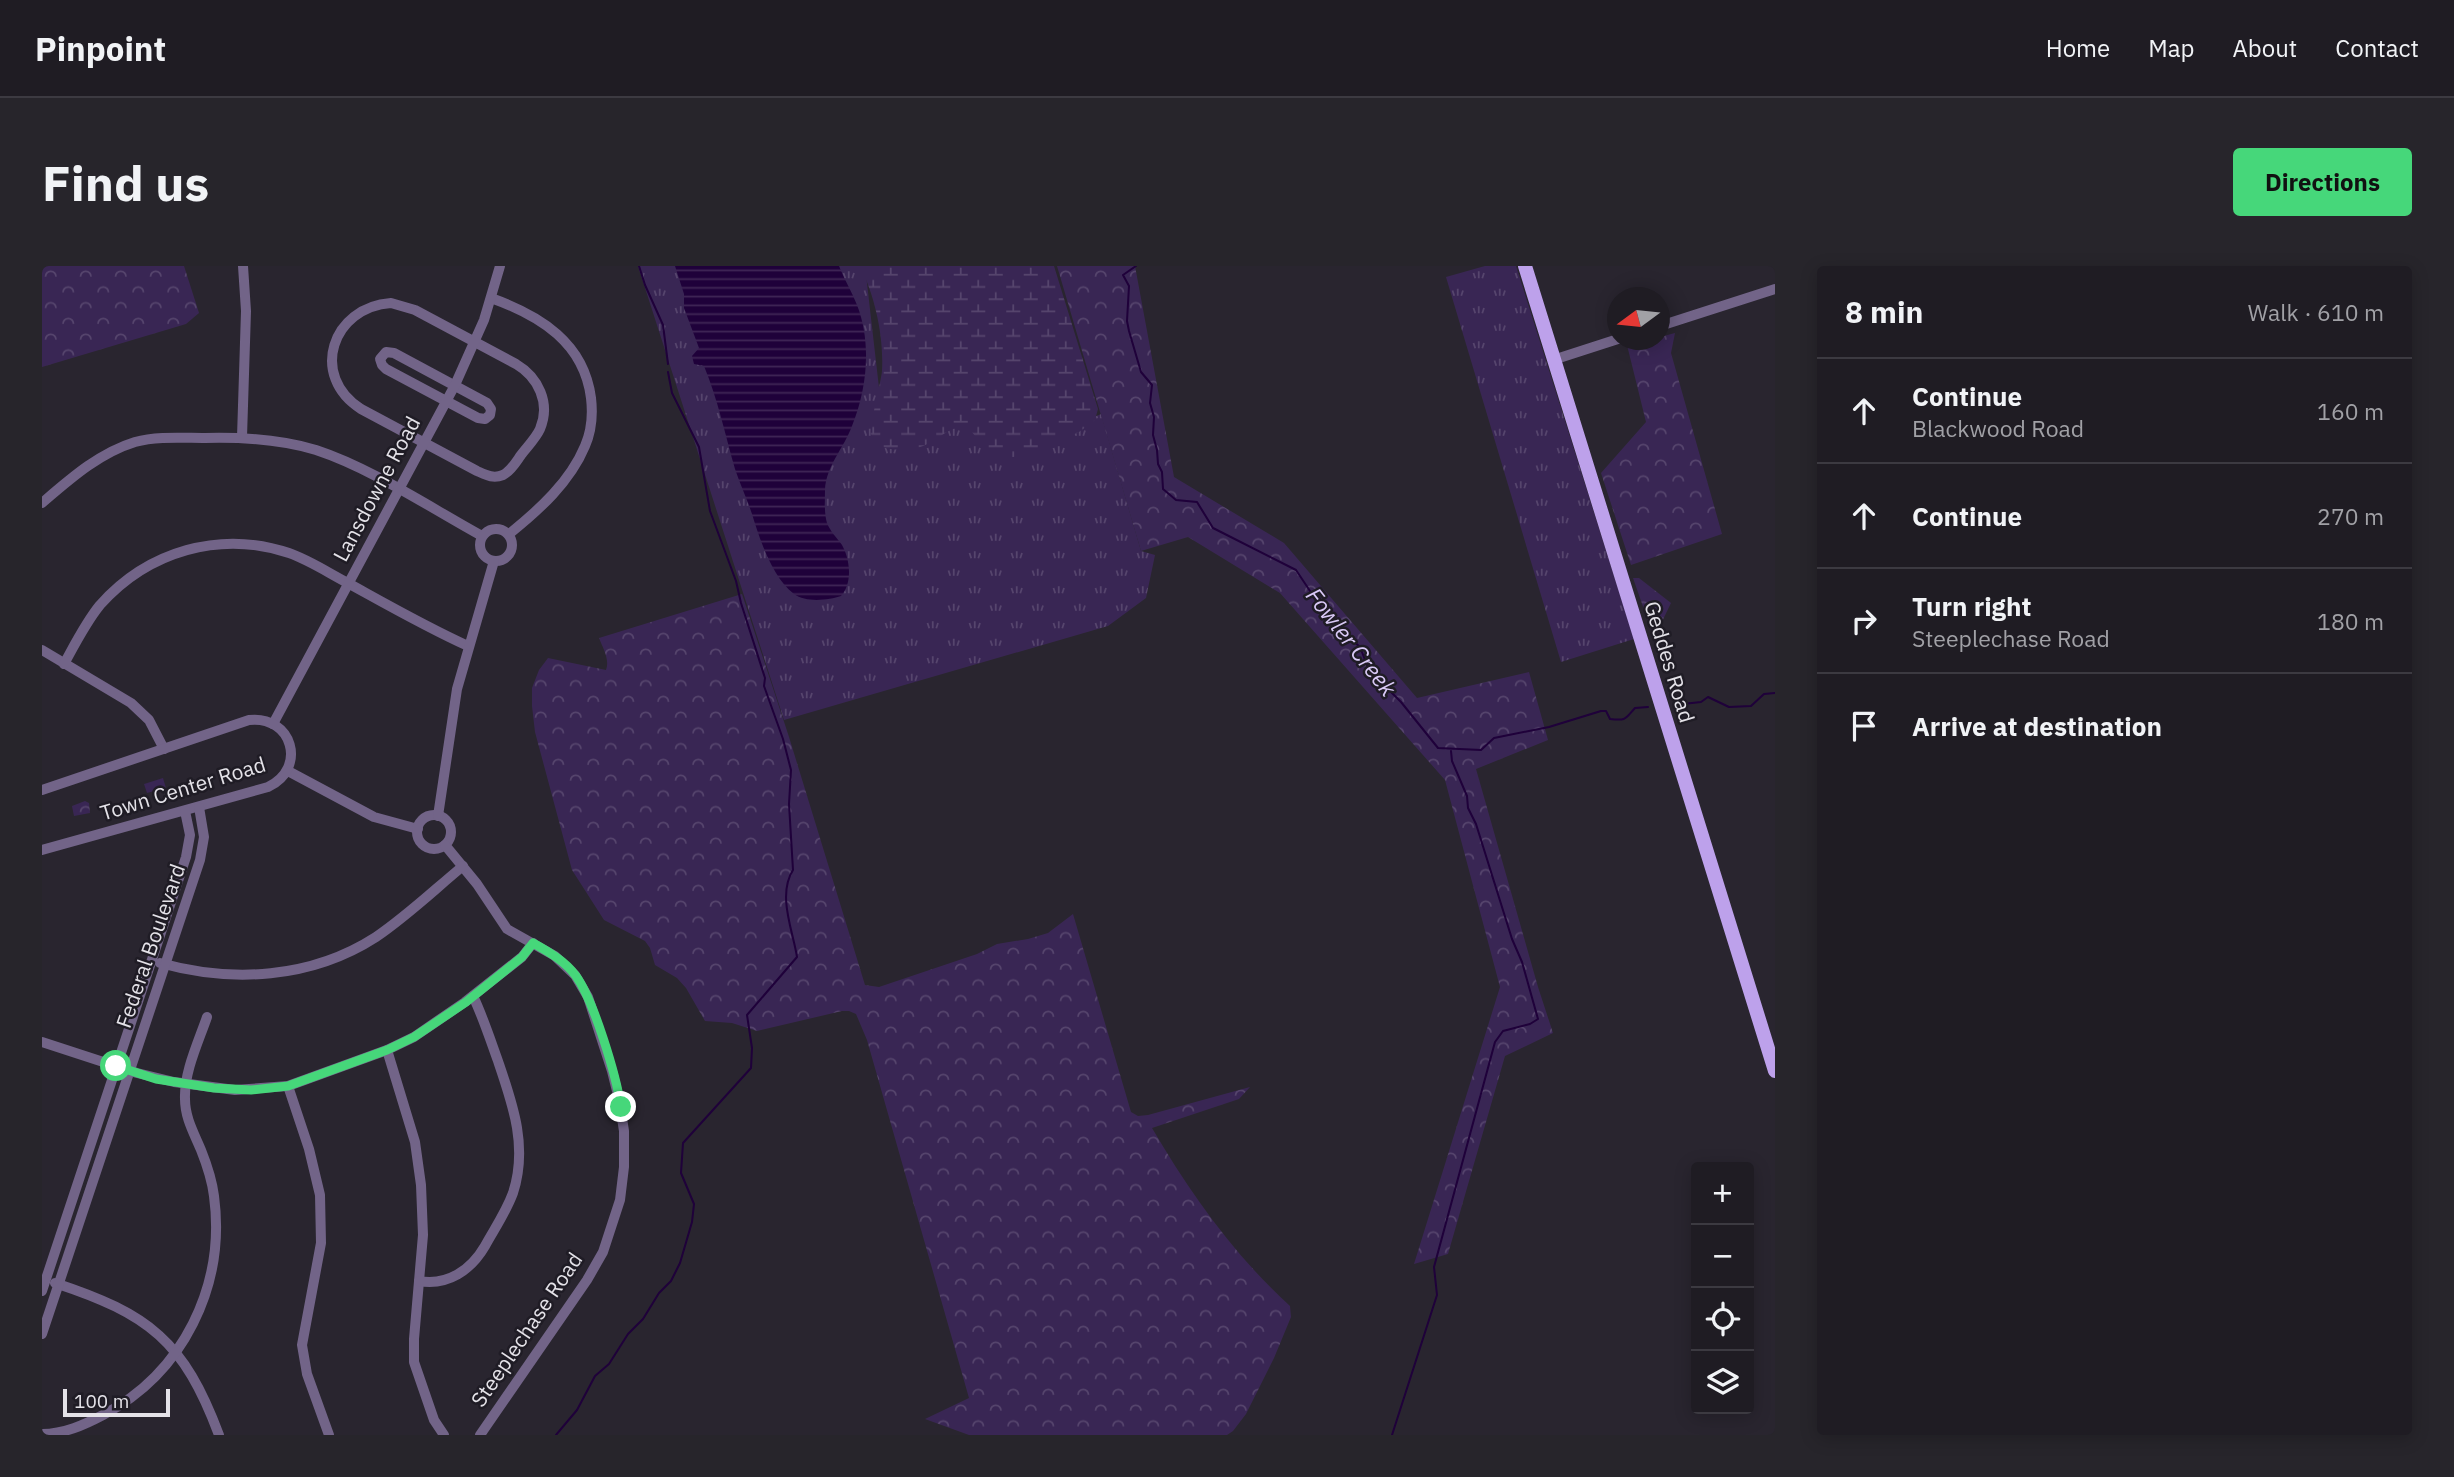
<!DOCTYPE html>
<html lang="en">
<head>
<meta charset="utf-8">
<style>
	body { margin:0; font-family:"IBM Plex Sans",sans-serif; background:#27252b; color:#f1f3f6 }
	.controls { position:absolute; right:21px; bottom:21px; display:grid; overflow:hidden; border-radius:7px; box-shadow:0 4px 18px #0003 }
	.controls button { width:63px; height:63px; display:grid; place-items:center; padding:0; border:0; border-bottom:2px solid #3c3a41; background:#1f1c23; color:#f1f3f6; font:35px sans-serif }
	.compass { position:absolute; left:1565px; top:21px; width:63px; height:63px; border-radius:50%; background:#1f1c23; box-shadow:0 4px 18px #0003; rotate:255deg }
	.scale { position:absolute; left:21px; bottom:18px; width:107px; box-sizing:border-box; padding-left:7px; border:4px solid #e4e2e8; border-top:0; font-size:19px; line-height:24px; white-space:nowrap; color:#e4e2e8; -webkit-text-stroke:5px #1f1c25; paint-order:stroke }
	.stop { position:absolute; width:21px; height:21px; margin:-16px; border:5px solid #46d77a; border-radius:50%; background:#fff }
	.stop.end { background:#46d77a; border-color:#fff; box-shadow:0 2px 7px #0008 }
	.list { margin:0; padding:0; list-style:none }
	h2 { display:flex; justify-content:space-between; align-items:center; height:91px; margin:0; padding:0 28px; font-size:30px }
	h2 small { font-size:23px; font-weight:400; color:#a1a1a6 }
	.list li { display:grid; grid-template-columns:46px 1fr auto; gap:21px; align-items:center; box-sizing:border-box; height:105px; padding:0 28px; border-top:2px solid #3c3a41 }
	.list b { display:block; font-size:26px; white-space:nowrap }
	.list p { margin:0; font-size:23px; white-space:nowrap; color:#a1a1a6 }
	.list em { font-size:23px; font-style:normal; color:#a1a1a6 }
	.icon { flex:none; width:38px; height:38px; fill:none; stroke:currentColor; stroke-width:2; stroke-linecap:round; stroke-linejoin:round }
	.map { position:relative; flex:none; width:1733px; height:1169px; overflow:hidden; border-radius:7px }
	header { display:flex; align-items:center; gap:42px; box-sizing:border-box; height:98px; padding:0 35px; background:#1f1c23; border-bottom:2px solid #3c3a41 }
	header strong { font-size:33px }
	nav { display:flex; gap:38px; margin-inline-start:auto; font-size:24px }
	.intro { display:flex; align-items:center; justify-content:space-between; box-sizing:border-box; height:168px; padding:0 42px }
	h1 { margin:0; font-size:49px }
	.button { padding:18px 32px; border-radius:7px; background:#46d77a; color:#111; font-size:24px; font-weight:700 }
	main { display:flex; gap:42px; padding:0 42px }
	aside { flex:1; background:#1f1c23; border-radius:7px; box-shadow:0 4px 18px #0003 }
	.map>svg:first-child { display:block }
	.grass { fill:url(#grass-tufts) }
	.forest { fill:url(#forest-crowns) }
	.wetland { fill:url(#wetland-marsh) }
	.pitch { fill:#392654 }
	.water { fill:url(#water-rules) }
	.lines { fill:none; stroke-linecap:round; stroke-linejoin:round }
	.stream { stroke:#1f013a; stroke-width:2 }
	.minor { stroke:#726488; stroke-width:10 }
	.major { stroke:#bda1eb; stroke-width:14 }
	.route { stroke:#46d77a; stroke-width:9 }
	.labels { text-anchor:middle; stroke-width:5; stroke-linejoin:round; paint-order:stroke }
	.street-label { font-size:21px; fill:#e4e2e8; stroke:#1f1c25 }
	.water-label { font-size:23px; font-style:italic; fill:#d9c9f6; stroke:#1f1c25 }
</style>
</head>
<body>
<header>
<strong>Pinpoint</strong>
<nav><a>Home</a><a>Map</a><a>About</a><a>Contact</a></nav>
</header>
<div class="intro"><h1>Find us</h1><a class="button">Directions</a></div>
<main>
<div class="map">
<svg width="1733" height="1169" viewBox="0 0 1733 1169">
	<defs>
		<pattern id="grass-tufts" width="24" height="20" patternUnits="userSpaceOnUse" patternTransform="scale(1.75)"><rect width="24" height="20" fill="#392654"/><path d="M3 7l-1-3M5 7V3M7 7l1-3M15 17l-1-3M17 17v-4M19 17l1-3" fill="none" stroke="#56456d"/></pattern>
		<pattern id="forest-crowns" width="20" height="18" patternUnits="userSpaceOnUse" patternTransform="scale(1.75)"><rect width="20" height="18" fill="#392654"/><path d="M2 6a3 3 0 1 1 6 0M12 15a3 3 0 1 1 6 0" fill="none" stroke="#56456d"/></pattern>
		<pattern id="wetland-marsh" width="20" height="14" patternUnits="userSpaceOnUse" patternTransform="scale(1.75)"><rect width="20" height="14" fill="#392654"/><path d="M1 5h8M5 5V1M11 12h8M15 12V8" fill="none" stroke="#56456d"/></pattern>
		<pattern id="water-rules" width="6" height="5" patternUnits="userSpaceOnUse" patternTransform="scale(1.75)"><rect width="6" height="5" fill="#1f013a"/><path d="M0 2.5h6" fill="none" stroke="#3f2656"/></pattern>
	</defs>
	<rect width="100%" height="100%" fill="#29252f"/>
	<g class="grass">
		<path d="M596 0H823L843 174 915 150 973 186 1059 148 1099 285 1113 289 1104 332 1066 360 742 454Z"/>
		<path d="M1443 0H1474L1592 373 1519 396 1404 11Z"/>
	</g>
	<g class="forest">
		<path d="M0 0H142L157 47 144 58 0 101Z"/>
		<path d="M1015 0H1093L1132 211 1242 277 1375 432 1487 406 1506 474 1434 503 1496 721 1511 767 1463 790 1406 988 1372 998 1458 721 1403 514 1238 327 1146 271 1099 285Z"/>
		<path d="M1633 67 1629 87 1680 268 1589 299 1559 207 1604 156 1585 79 1618 74V71Z"/>
		<path d="M1591 312H1597L1629 337 1612 372Z"/>
		<path d="M700 328 747 471 823 719 837 721 935 688 955 678 986 673 1006 667 1031 648 1089 846 1096 850 1106 849 1208 821 1197 833 1110 862C1148 927 1192 989 1248 1040L1249 1051 1232 1092 1204 1148 1191 1165 1185 1169H927L883 1153 927 1132 825 774 814 748 807 745H800L715 765 690 757 663 755 644 722 635 712 613 699 608 682 603 675 562 654 530 604 493 466 490 440V422L497 404 506 392 564 404C568 394 561 382 557 372Z"/>
		<path d="M43 535 47 537 48 547 32 550 30 540Z"/>
	</g>
	<path class="wetland" d="M818 0H1012L1056 143 1053 154 1037 166 988 188 971 191 953 189 944 183 924 159C907 161 896 174 881 180 872 184 858 184 849 183 841 183 832 176 829 168 827 162 839 116 840 105 842 71 833 30 818 0Z"/>
	<path class="pitch" d="M121 512 124 522 105 527 102 518Z"/>
	<path class="water" d="M633 0H797C802 13 810 26 815 39 830 77 825 123 810 160 802 182 784 200 783 224 783 234 782 247 785 257 788 265 795 272 800 279 808 293 811 317 799 330 787 334 764 337 752 328 730 311 718 274 710 248 705 233 698 218 693 203 683 168 676 134 662 100L652 98 650 90 657 82 642 42V28Z"/>
	<g class="lines">
		<g class="stream">
			<path d="M597 0 603 19 621 59 626 98"/>
			<path d="M1094 0 1081 9 1087 20 1085 55 1087 65 1099 106 1110 119 1108 137 1112 151 1111 169 1115 184 1116 198 1120 206 1121 223 1134 234 1155 236 1171 262 1254 304 1286 352 1318 381 1327 404 1359 436 1396 482 1439 484 1452 472 1507 461 1559 445H1564L1568 453C1585 455 1583 453 1593 442L1606 441"/>
			<path d="M1632 439 1659 436 1666 431 1687 441 1709 440 1722 428 1733 427"/>
			<path d="M514 1169 535 1144 553 1110 567 1098 586 1068 601 1053 617 1027 629 1015 638 997 650 956 652 938 639 907 641 877 709 802 710 782 705 749 755 691C751 665 735 629 751 604L747 538 749 504 741 473 722 420 723 412 699 337 694 315 668 245 657 181 630 127 626 106"/>
			<path d="M1350 1169 1395 1029 1392 1001 1453 776 1461 765 1488 758 1496 753 1480 696 1470 673 1434 558 1426 542 1425 530 1410 495 1409 485"/>
		</g>
		<g class="minor">
			<path d="M449 32C499 50 542 77 549 132 551 149 550 164 543 180 528 216 497 244 467 268"/>
			<path d="M349 37 373 44 474 98C496 111 509 137 498 163 494 172 485 181 479 189 474 196 469 205 461 209 451 213 444 209 435 205L319 143C267 110 290 41 349 37Z"/>
			<path d="M1618 60 1733 23"/>
			<path d="M344 86 352 87 445 137 449 143 448 149 443 153 436 152 344 103 340 99 338 93Z"/>
			<path d="M1511 94 1576 73"/>
			<path d="M200 171 204 45 201 0"/>
			<path d="M0 237C28 213 57 187 93 176 115 170 140 172 163 172 201 171 237 173 274 184 329 202 389 242 440 270"/>
			<circle cx="454" cy="279" r="16"/>
			<path d="M0 384 89 437 107 454 122 483"/>
			<path d="M22 398C33 378 44 356 58 339 106 285 178 264 247 287 267 294 285 306 304 316 344 338 384 361 426 380"/>
			<path d="M231 458 413 119 442 54 458 0"/>
			<path d="M246 505 332 551 376 563"/>
			<path d="M0 524 207 454C250 449 266 502 226 521L0 584"/>
			<circle cx="392" cy="566" r="17"/>
			<path d="M396 550 415 423 452 295"/>
			<path d="M403 579 435 618 465 663 513 690 533 709 546 731 570 805 577 833 582 865V901L578 934 561 986 545 1014 438 1169"/>
			<path d="M118 697C190 717 269 713 334 671 365 650 392 624 421 600"/>
			<path d="M0 776 95 807 132 816 193 824 246 820 345 784 372 771 423 736 480 691 491 677"/>
			<path d="M345 784 373 876 379 919 381 969 372 1073V1096L392 1154 402 1169"/>
			<path d="M246 820 267 883 278 929 279 977 260 1079 265 1108 287 1169"/>
			<path d="M377 1015C406 1020 429 1004 443 980 453 962 464 946 471 927 486 881 471 839 456 795 448 773 441 751 431 730"/>
			<path d="M13 1017C107 1048 142 1075 177 1169"/>
			<path d="M0 1025 144 591 148 569 143 545"/>
			<path d="M0 1068 158 594 162 571 157 541"/>
			<path d="M0 1168C22 1168 42 1159 61 1149 141 1107 184 1020 172 930 170 914 165 899 159 884 152 867 143 852 143 833 142 806 156 777 165 751"/>
		</g>
		<path class="major" d="M1483 0 1733 805"/>
	</g>
	<g class="lines">
		<path class="route" d="M74 800 114 813 172 822 209 824 246 820 345 784 372 771 424 736 480 691 491 677C507 686 523 695 534 710 552 735 574 809 579 841"/>
	</g>
	<g class="labels">
		<g class="street-label">
			<text transform="translate(335 223) rotate(-62)" y="7">Lansdowne Road</text>
			<text transform="translate(1627 396) rotate(73)" y="7">Geddes Road</text>
			<text transform="translate(141 523) rotate(-17)" y="7">Town Center Road</text>
			<text transform="translate(109 680) rotate(-71)" y="7">Federal Boulevard</text>
			<text transform="translate(485 1064) rotate(-56)" y="7">Steeplechase Road</text>
		</g>
		<g class="water-label">
			<text transform="translate(1309 376) rotate(52)" y="8">Fowler Creek</text>
		</g>
	</g>
</svg>
<div class="controls">
<button>+</button>
<button>−</button>
<button><svg class="icon" aria-label="locate" viewBox="0 0 24 24"><circle cx="12" cy="12" r="6"/><path d="M12 2v4M12 18v4M2 12h4M18 12h4"/></svg></button>
<button><svg class="icon" aria-label="layers" viewBox="0 0 24 24"><path d="M12 4l9 5-9 5-9-5zM3 14l9 5 9-5"/></svg></button>
</div>
<svg class="compass" viewBox="-18 -18 36 36"><path d="M0-13l5 13h-10z" fill="#e53935"/><path d="M0 13l5-13h-10z" fill="#a1a1a6"/></svg>
<div class="scale">100 m</div>
<div class="stop" style="left:74px;top:800px"></div>
<div class="stop end" style="left:579px;top:841px"></div>
</div>
<aside>
<h2>8 min<small>Walk · 610 m</small></h2>
<ul class="list">
<li><svg class="icon" aria-label="ahead" viewBox="0 0 24 24"><path d="M12 20V5M6 11l6-6 6 6"/></svg><div><b>Continue</b><p>Blackwood Road</p></div><em>160 m</em></li>
<li><svg class="icon" aria-label="ahead" viewBox="0 0 24 24"><path d="M12 20V5M6 11l6-6 6 6"/></svg><div><b>Continue</b></div><em>270 m</em></li>
<li><svg class="icon" aria-label="right" viewBox="0 0 24 24"><path d="M7 20v-9h11M14 6l5 5-5 5"/></svg><div><b>Turn right</b><p>Steeplechase Road</p></div><em>180 m</em></li>
<li><svg class="icon" aria-label="arrive" viewBox="0 0 24 24"><path d="M6 21V4h12l-3 4 3 4H6"/></svg><div><b>Arrive at destination</b></div></li>
</ul>
</aside>
</main>
</body>
</html>
